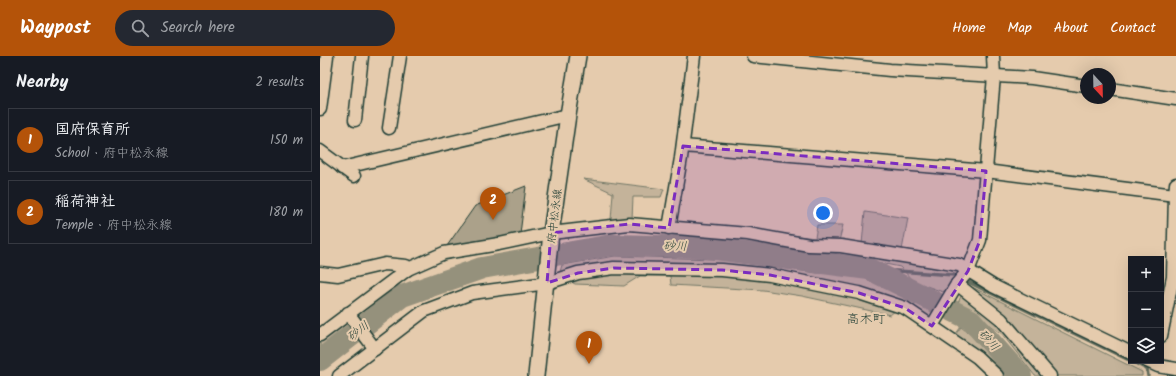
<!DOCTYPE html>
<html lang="en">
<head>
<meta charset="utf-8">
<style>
	body { margin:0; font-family:Kalam,"Klee One",sans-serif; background:#242831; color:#f1f3f6 }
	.controls { position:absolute; right:12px; bottom:12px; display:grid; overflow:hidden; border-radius:0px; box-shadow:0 4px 16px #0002 }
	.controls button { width:36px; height:36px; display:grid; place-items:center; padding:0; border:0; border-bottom:1px solid #363941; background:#171b24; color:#f1f3f6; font:20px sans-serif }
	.compass { position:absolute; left:760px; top:12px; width:36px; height:36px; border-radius:50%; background:#171b24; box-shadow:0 4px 16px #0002; rotate:158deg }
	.you { position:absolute; left:503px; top:157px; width:14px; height:14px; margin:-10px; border:3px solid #fff; border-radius:50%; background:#1a73e8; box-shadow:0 0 0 6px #1a73e833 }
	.badge { display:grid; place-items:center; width:26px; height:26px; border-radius:50%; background:#b45309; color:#fff; font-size:13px; font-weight:700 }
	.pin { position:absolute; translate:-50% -33px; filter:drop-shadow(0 1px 2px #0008) }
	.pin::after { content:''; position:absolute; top:21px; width:14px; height:12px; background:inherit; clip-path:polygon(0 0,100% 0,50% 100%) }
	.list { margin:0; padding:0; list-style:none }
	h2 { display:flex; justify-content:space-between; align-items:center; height:52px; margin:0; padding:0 16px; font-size:17px }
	h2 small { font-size:13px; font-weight:400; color:#9ea1a6 }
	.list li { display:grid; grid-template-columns:26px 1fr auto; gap:12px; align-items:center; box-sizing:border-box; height:64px; margin:0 8px 8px; padding:0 8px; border:1px solid #363941; border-radius:0px }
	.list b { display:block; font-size:15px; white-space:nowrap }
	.list p { margin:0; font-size:13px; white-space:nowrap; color:#9ea1a6 }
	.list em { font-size:13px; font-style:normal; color:#9ea1a6 }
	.icon { flex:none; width:22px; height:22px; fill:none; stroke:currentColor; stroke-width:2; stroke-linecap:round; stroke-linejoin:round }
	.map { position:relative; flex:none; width:856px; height:320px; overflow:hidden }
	header { display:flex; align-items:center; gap:24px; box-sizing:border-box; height:56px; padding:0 20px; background:#b45309; color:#fff }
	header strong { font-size:19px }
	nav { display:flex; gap:22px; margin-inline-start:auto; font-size:14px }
	.search { width:280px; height:36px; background:#242831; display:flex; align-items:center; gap:10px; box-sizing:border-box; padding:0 14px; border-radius:22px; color:#9ea1a6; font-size:15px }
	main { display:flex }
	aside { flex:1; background:#171b24 }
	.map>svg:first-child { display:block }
	.green { fill:#c4b39a; stroke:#727867 }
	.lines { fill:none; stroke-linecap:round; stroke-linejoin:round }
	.stream { stroke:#666f5f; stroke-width:3.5 }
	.river { stroke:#95917c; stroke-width:22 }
	.building { fill:#aba18a; stroke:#1f3d34 }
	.minor-casing { stroke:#1f3d34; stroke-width:15 }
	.major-casing { stroke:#1f3d34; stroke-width:18 }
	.minor { stroke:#e5cbad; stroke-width:12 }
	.major { stroke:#e5cbad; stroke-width:15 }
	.marked { fill:#7b2cbf; fill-opacity:0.2; stroke:#7b2cbf; stroke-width:3; stroke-dasharray:8 5; stroke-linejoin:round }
	.labels { text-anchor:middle; stroke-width:4; stroke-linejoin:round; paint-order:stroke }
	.street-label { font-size:11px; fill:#1f3d34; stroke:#e5cbad }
	.water-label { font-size:12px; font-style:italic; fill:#2b453b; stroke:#e5cbad }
	.quarter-label { font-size:13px; fill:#1f3d34; stroke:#e5cbad }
</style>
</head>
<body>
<header>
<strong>Waypost</strong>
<div class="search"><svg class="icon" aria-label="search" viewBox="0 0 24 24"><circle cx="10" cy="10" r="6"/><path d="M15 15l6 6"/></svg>Search here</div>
<nav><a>Home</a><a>Map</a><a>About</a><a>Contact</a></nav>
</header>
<main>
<aside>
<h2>Nearby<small>2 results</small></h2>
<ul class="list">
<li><span class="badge">1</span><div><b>国府保育所</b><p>School · 府中松永線</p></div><em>150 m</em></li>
<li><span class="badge">2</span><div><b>稲荷神社</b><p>Temple · 府中松永線</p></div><em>180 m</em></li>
</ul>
</aside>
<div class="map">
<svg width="856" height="320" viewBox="0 0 856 320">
	<rect width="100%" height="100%" fill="#e5cbad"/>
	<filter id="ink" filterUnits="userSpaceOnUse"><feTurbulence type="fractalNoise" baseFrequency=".025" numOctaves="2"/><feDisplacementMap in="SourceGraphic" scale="8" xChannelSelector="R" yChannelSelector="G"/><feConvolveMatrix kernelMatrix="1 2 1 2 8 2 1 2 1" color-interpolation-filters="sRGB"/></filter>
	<g filter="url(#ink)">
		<g class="green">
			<path d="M263 123 344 133 341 141H313L312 163 291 164 293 137Z"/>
			<path d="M545 156 588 162 582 194 542 188Z"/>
			<path d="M497 169H523L519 185H486L455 177 495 182Z"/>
			<path d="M520 193 642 214 623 236 593 225 580 211 498 194Z"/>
			<path d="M295 200 395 203 497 217 550 219 615 252 609 264 576 254 570 259 482 240 443 234 351 229 350 220H320L304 230 255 228 239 219 242 209Z"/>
			<path d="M646 228 822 316V320H715L682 278 638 247Z"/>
			<path d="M26 262 30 269 0 293V283Z"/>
			<path d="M641 271 660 286 692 320H681L635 279Z"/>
		</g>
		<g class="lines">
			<g class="stream">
				<path d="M549 213 634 219 811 305"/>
				<path d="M811 305 827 313 828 320"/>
			</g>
			<path class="river" d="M0 304 82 240 162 212 292 189 381 191 549 213 651 264 701 320"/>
		</g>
		<path class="building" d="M206 130 200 178 127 190 155 150Z"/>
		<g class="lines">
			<g class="minor-casing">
				<g id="minor">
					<path d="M433 0 570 14 712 22 766 30"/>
					<path d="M790 33 856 43"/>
					<path d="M0 53 7 0"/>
					<path d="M35 64 42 0"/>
					<path d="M69 72 80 0"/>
					<path d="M363 90 666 115 855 139"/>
					<path d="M0 95 34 120"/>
					<path d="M22 112 248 59"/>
					<path d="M349 172 361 102 374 0"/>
					<path d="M0 217 18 219 65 208 86 210 88 213"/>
					<path d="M637 228 681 263 730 320"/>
					<path d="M28 257 55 293"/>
					<path d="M612 270 637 228 648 215 660 184 674 20 673 0"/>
					<path d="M0 279 88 213 124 197 179 188 231 177 309 168 428 178 489 189 521 190 639 209 673 230 811 297"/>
					<path d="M841 280 853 221 855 139 856 128"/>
					<path d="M827 305 838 310 856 313"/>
					<path d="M19 320 104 255 152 237 227 227 258 217 294 212 402 214 450 219 539 237 585 252 657 301 677 320"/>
				</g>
			</g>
			<g class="major-casing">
				<path id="major" d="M216 320 231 177 248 59 258 0"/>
			</g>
			<use href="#minor" class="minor"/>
			<use href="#major" class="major"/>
		</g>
	</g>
	<path class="marked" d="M363 90 666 115 660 184 648 215 612 270 585 252 539 237 450 219 402 214 294 212 258 217 227 227 231 177 309 168 349 172Z"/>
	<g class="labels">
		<g class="street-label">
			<text transform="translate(234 160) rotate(-83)" y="4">府中松永線</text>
		</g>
		<g class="water-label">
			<text transform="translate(355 190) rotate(1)" y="4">砂川</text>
			<text transform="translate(38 275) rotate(-38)" y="4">砂川</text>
			<text transform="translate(669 284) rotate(48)" y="4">砂川</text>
		</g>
		<g class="quarter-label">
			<text x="546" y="267">高木町</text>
		</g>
	</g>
</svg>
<div class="controls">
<button>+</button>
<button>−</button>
<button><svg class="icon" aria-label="layers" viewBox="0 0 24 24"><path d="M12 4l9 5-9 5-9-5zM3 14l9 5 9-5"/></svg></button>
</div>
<svg class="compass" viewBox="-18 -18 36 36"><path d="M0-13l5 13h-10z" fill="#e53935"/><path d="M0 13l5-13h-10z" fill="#9ea1a6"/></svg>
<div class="you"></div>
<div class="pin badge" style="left:269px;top:308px">1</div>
<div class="pin badge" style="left:173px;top:164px">2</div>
</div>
</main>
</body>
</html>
